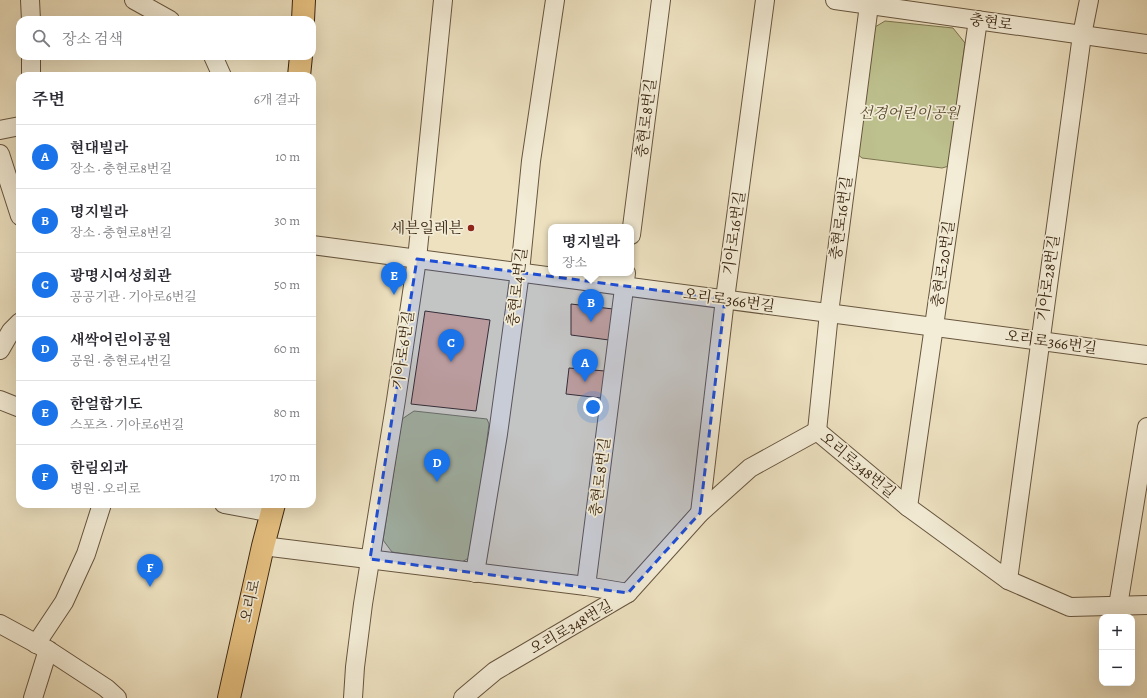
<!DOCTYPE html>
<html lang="ko">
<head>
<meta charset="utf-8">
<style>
	body { margin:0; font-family:Alegreya,"Noto Serif KR",serif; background:#f2f2f3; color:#2b2b33 }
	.controls { position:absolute; right:12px; bottom:12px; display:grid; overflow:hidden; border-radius:8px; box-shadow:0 4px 16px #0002 }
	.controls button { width:36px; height:36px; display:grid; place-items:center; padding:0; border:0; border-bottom:1px solid #e1e1e2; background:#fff; color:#2b2b33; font:20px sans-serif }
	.you { position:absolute; left:593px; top:407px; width:14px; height:14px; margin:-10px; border:3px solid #fff; border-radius:50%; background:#1a73e8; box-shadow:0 0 0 6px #1a73e833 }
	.badge { display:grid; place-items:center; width:26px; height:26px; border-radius:50%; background:#1a73e8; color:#fff; font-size:13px; font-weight:700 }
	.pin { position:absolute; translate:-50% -33px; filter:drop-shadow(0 1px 2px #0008) }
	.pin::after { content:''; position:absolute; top:21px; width:14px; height:12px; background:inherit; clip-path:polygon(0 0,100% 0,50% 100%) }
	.popup { position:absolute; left:548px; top:224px; width:86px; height:52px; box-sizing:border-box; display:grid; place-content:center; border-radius:8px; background:#fff; filter:drop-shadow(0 1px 3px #0005); font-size:13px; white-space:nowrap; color:#7c7c81 }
	.popup b { font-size:15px; color:#2b2b33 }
	.popup::after { content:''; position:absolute; left:50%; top:100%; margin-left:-8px; border:8px solid transparent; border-top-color:#fff }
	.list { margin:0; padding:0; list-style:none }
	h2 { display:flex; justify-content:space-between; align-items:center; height:52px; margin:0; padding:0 16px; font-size:17px }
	h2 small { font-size:13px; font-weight:400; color:#7c7c81 }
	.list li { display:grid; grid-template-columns:26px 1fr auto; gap:12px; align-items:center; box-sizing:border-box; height:64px; padding:0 16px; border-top:1px solid #e1e1e2 }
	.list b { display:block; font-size:15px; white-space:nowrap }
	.list p { margin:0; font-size:13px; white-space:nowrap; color:#7c7c81 }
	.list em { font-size:13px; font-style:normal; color:#7c7c81 }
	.icon { flex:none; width:22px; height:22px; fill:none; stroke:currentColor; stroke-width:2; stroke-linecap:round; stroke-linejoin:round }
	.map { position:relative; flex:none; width:1147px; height:698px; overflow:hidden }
	.search { position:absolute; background:#fff; box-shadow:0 4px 16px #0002; left:16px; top:16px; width:300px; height:44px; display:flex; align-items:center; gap:10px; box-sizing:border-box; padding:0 14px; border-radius:12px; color:#7c7c81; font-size:15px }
	.panel { position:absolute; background:#fff; box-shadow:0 4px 16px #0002; left:16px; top:72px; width:300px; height:436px; border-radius:12px }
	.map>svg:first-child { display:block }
	.green { fill:#bdc18e; stroke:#7c7450 }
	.building { fill:#e2b092; stroke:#3a2612 }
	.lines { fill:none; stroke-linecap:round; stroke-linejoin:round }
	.minor-casing { stroke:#67553e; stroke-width:20 }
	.major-casing { stroke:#3a2612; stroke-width:24 }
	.minor { stroke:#f3ecd6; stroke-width:18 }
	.major { stroke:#e6c080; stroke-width:22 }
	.marked { fill:#1d4ed8; fill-opacity:0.2; stroke:#1d4ed8; stroke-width:3; stroke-dasharray:8 5; stroke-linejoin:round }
	.poi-dot { fill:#8f2418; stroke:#f3ecd6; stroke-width:1.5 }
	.labels { text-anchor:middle; stroke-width:3.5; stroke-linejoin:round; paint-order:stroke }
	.street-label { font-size:15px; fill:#3a2612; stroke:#f3ecd6 }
	.park-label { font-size:15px; font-style:italic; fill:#5b4d31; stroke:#f3ecd6 }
	.poi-label { font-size:15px; fill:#3a2612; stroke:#f3ecd6; text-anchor:end }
</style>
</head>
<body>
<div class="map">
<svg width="1147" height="698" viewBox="0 0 1147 698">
	<rect width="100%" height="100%" fill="#ede1c0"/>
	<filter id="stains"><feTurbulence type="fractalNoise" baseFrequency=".005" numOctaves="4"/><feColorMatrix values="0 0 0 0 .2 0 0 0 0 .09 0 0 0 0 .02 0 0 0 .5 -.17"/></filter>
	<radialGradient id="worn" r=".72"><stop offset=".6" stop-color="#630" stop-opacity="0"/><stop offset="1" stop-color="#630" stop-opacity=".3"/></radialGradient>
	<g class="green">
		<path d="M885 21 953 28 965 43 949 166 942 168 862 158 856 153 875 27Z"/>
		<path d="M414 411 487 419 489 424 472 556 462 562 392 552 383 540 402 419Z"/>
	</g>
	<g class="building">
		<path d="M571 304 613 309 609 340 571 335Z"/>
		<path d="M425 311 490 320 476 411 411 404Z"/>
		<path d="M569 368 605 371 601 398 566 394Z"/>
	</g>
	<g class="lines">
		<g class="minor-casing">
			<g id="minor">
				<path d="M30 0 31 20"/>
				<path d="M134 0 170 20"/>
				<path d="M835 0 1147 44"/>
				<path d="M31 56V76"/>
				<path d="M213 56 222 76"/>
				<path d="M0 130 20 126"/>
				<path d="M0 154 20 216"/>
				<path d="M631 235 661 0"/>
				<path d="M312 245 1147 355"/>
				<path d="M0 350 11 331 20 322"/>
				<path d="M0 400 20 408"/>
				<path d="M817 431 829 313 869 5"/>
				<path d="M224 504 273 513"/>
				<path d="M908 507 978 20"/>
				<path d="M700 513 725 299 765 0"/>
				<path d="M263 546 586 586 628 593"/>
				<path d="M475 573 498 434 520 272 531 161 555 0"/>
				<path d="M1008 580 1082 35 1089 0"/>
				<path d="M586 586 626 273"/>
				<path d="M1118 606 1147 427"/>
				<path d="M0 624 48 650 106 688 117 698"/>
				<path d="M36 644 64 602 86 554 102 504"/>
				<path d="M33 698 48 650"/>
				<path d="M353 698 355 667 363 604 396 400 417 259 443 0"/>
				<path d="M463 698 495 671 628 593 700 513 750 468 817 431 908 507 1008 580 1070 607 1147 605"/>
			</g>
		</g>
		<g class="major-casing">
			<g id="major">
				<path d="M303 20 304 0"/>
				<path d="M299 76 301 56"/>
				<path d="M229 698 263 546 274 504"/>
			</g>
		</g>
		<use href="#minor" class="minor"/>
		<use href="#major" class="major"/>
	</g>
	<path class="marked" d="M417 259 725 299 700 513 628 593 370 559Z"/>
	<circle class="poi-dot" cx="471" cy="228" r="4"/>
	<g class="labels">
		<g class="street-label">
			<text transform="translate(991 22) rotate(8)" y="5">충현로</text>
			<text transform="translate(646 118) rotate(-83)" y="5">충현로8번길</text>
			<text transform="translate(841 218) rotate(-82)" y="5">충현로16번길</text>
			<text transform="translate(734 233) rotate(-82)" y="5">기아로16번길</text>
			<text transform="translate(943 264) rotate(-82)" y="5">충현로20번길</text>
			<text transform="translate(1048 278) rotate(-82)" y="5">기아로28번길</text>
			<text transform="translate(517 287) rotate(-83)" y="5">충현로4번길</text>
			<text transform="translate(729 300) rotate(8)" y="5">오리로366번길</text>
			<text transform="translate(1051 342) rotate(8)" y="5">오리로366번길</text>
			<text transform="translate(403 350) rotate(-82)" y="5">기아로6번길</text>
			<text transform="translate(858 465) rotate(40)" y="5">오리로348번길</text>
			<text transform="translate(600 477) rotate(-83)" y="5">충현로8번길</text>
			<text transform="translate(250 601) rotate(-77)" y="5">오리로</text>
			<text transform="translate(571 627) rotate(-30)" y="5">오리로348번길</text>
		</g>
		<g class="park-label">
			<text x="909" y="118">선경어린이공원</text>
		</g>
		<g class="poi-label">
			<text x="463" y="233">세븐일레븐</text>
		</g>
	</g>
	<rect width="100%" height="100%" filter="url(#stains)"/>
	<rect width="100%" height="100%" fill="url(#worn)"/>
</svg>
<div class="controls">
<button>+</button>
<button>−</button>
</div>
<div class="you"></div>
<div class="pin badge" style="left:585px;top:382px">A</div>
<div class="pin badge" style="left:591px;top:322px">B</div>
<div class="popup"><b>명지빌라</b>장소</div>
<div class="pin badge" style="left:451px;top:362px">C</div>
<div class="pin badge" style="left:437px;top:482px">D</div>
<div class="pin badge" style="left:394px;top:295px">E</div>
<div class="pin badge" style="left:150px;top:587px">F</div>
<div class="search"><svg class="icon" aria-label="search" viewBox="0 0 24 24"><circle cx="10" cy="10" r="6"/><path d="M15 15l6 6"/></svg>장소 검색</div>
<section class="panel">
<h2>주변<small>6개 결과</small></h2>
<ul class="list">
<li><span class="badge">A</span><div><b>현대빌라</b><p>장소 · 충현로8번길</p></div><em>10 m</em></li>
<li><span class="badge">B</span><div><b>명지빌라</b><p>장소 · 충현로8번길</p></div><em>30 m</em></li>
<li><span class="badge">C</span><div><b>광명시여성회관</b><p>공공기관 · 기아로6번길</p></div><em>50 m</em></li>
<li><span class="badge">D</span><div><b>새싹어린이공원</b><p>공원 · 충현로4번길</p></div><em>60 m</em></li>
<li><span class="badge">E</span><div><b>한얼합기도</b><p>스포츠 · 기아로6번길</p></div><em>80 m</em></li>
<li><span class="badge">F</span><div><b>한림외과</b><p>병원 · 오리로</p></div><em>170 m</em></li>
</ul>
</section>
</div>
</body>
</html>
